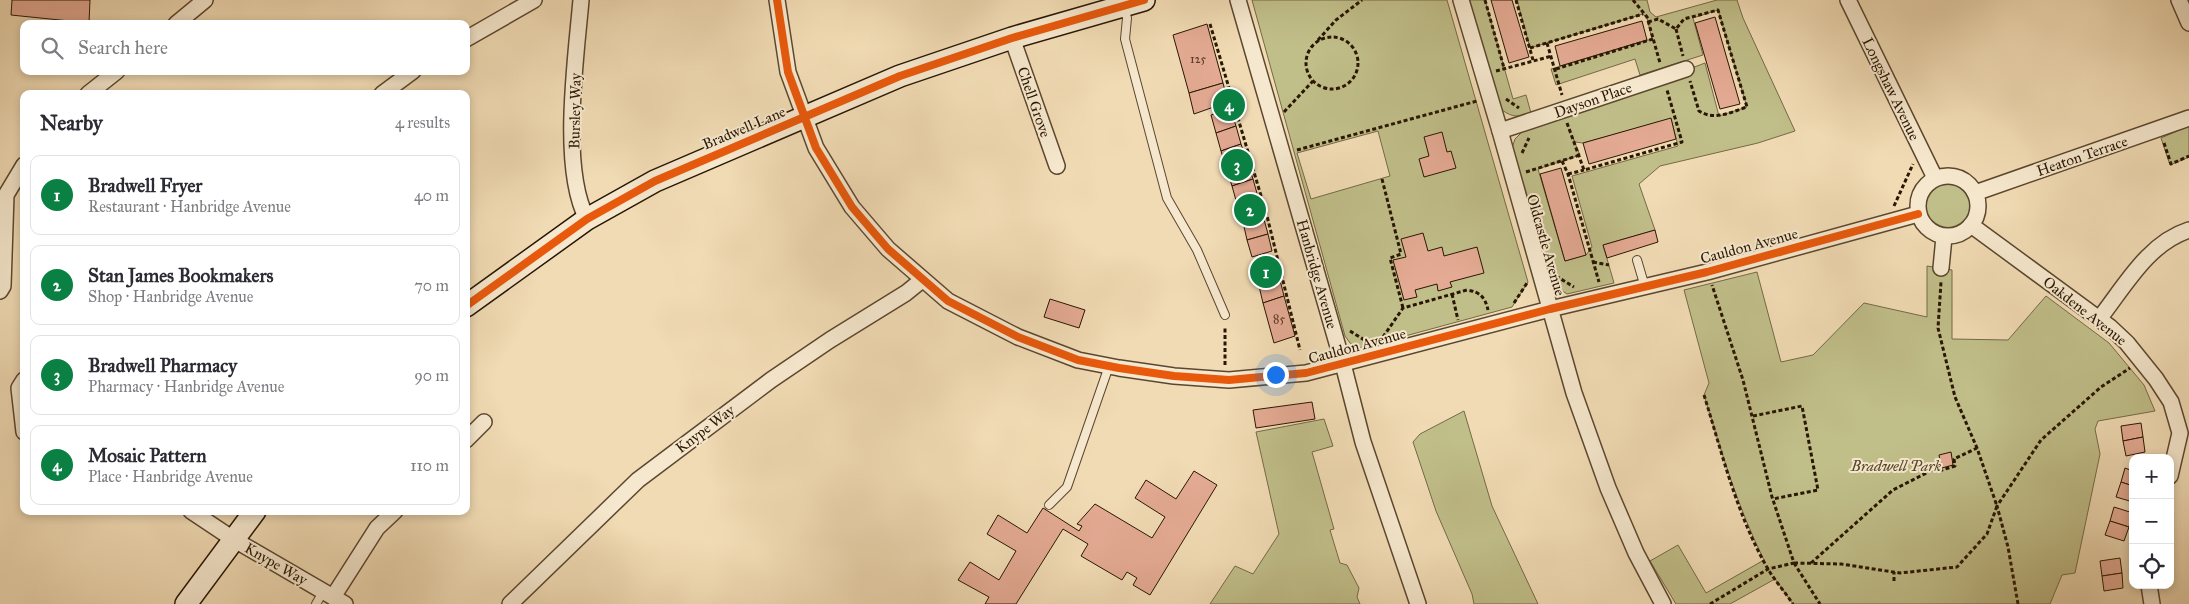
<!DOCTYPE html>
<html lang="en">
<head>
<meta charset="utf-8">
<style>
	body { margin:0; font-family:"IM FELL Great Primer",serif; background:#f7f7f7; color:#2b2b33 }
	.controls { position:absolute; right:15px; bottom:15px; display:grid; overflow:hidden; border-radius:10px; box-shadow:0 2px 8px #0003 }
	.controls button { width:45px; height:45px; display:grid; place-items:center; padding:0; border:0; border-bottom:1px solid #e1e1e2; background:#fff; color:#2b2b33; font:25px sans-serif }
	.you { position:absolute; left:1275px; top:374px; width:18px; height:18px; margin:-12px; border:4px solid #fff; border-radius:50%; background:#1a73e8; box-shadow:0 0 0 8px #1a73e833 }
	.badge { display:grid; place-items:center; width:32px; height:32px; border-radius:50%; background:#0b8043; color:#fff; font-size:16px; font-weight:700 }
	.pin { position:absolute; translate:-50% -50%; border:2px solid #fff; box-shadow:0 1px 5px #0006 }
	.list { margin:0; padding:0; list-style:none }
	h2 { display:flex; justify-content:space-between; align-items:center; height:65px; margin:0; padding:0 20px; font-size:21px }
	h2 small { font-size:16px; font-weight:400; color:#7c7c81 }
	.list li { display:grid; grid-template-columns:32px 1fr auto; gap:15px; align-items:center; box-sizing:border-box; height:80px; margin:0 10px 10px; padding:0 10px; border:1px solid #e1e1e2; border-radius:10px }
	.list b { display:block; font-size:19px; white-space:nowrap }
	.list p { margin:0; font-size:16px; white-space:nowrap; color:#7c7c81 }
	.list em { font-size:16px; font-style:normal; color:#7c7c81 }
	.icon { flex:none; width:28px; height:28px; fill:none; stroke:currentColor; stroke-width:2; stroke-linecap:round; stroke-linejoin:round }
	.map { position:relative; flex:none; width:2189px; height:604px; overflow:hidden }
	.search { position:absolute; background:#fff; box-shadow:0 2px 8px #0003; left:20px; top:20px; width:450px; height:55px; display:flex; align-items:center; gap:12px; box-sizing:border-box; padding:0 18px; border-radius:10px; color:#7c7c81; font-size:19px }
	.panel { position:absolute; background:#fff; box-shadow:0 2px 8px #0003; left:20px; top:90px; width:450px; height:425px; border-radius:10px }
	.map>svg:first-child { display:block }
	.green { fill:#c0be89; stroke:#746a46; fill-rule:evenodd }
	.building { fill:#e4aa93; stroke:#291602 }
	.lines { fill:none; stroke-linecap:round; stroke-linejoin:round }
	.lane-casing { stroke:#5b472e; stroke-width:10 }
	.street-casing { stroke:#5b472e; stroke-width:18 }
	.secondary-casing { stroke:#291602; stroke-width:24 }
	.path { stroke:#291602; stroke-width:3; stroke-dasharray:4 2.5; stroke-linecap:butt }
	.lane { stroke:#f6e8ce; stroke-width:8 }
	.street { stroke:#f6e8ce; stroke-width:15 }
	.secondary { stroke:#f6e8ce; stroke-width:21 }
	.cycleway-casing { stroke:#f6e8ce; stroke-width:11 }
	.cycleway { stroke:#e8590c; stroke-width:8 }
	.labels { text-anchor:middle; stroke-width:4; stroke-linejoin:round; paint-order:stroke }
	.number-label { font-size:12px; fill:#583b26 }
	.street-label { font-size:15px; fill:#291602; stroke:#f6e8ce }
	.park-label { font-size:15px; font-style:italic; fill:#56482a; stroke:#f6e8ce }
</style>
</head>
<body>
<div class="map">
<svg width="2189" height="604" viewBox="0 0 2189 604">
	<rect width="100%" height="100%" fill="#f1dbb4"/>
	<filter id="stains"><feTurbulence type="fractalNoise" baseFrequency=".004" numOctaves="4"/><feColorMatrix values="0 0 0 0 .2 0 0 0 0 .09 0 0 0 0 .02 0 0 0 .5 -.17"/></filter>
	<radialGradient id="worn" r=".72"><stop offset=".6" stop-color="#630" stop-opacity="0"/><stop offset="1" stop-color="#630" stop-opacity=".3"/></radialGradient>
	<g class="green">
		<path d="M1252 0H1447L1528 282 1512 307 1361 348 1350 343 1345 336ZM1378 131 1390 176 1311 199 1297 153Z"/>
		<path d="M1469 0H1485L1513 99 1526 95 1531 113C1519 117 1513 118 1502 110Z"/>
		<path d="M1517 0H1647L1650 12 1656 17 1717 0H1737L1743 18 1795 131 1758 143 1660 166 1639 184 1655 230 1603 245 1614 283 1567 294 1552 284 1512 148 1515 139 1524 130 1664 84 1663 79 1705 63 1719 116 1747 107 1718 10 1693 18 1703 55 1640 75 1635 59 1556 85 1551 69 1652 39 1647 18 1643 14 1530 48ZM1671 119 1678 146 1572 176 1592 247 1586 255 1565 261 1538 169 1580 155 1572 136 1575 142 1583 143Z"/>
		<path d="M2189 126V157L2170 165 2161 138Z"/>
		<circle cx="1948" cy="207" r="23"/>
		<path d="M1927 266 1952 270V339L2008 340 2046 296 2109 343 2144 385 2155 411 2098 421 2095 429 2100 454 2075 573 2062 575 2050 604H1793L1775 579 1730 604H1676L1650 561 1678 545 1706 593 1764 560C1738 508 1721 451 1704 395L1709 383 1684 290 1757 272 1781 362 1813 355 1864 303 1927 317Z"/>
		<path d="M1464 411 1492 506 1538 604H1474L1472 594 1436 511 1413 442 1420 434Z"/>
		<path d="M1324 419 1333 446 1312 452 1334 529 1330 530 1340 563 1347 565 1359 588 1357 597 1360 604H1210L1235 566 1253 574 1279 534 1256 432Z"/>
	</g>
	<g class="building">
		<path d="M12 0H90L89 23 11 15Z"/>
		<path d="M1491 0H1512L1529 57 1509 63Z"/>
		<path d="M1715 17 1740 104 1720 109 1695 23Z"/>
		<path d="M1642 21 1647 40 1560 66 1555 46Z"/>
		<path d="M1207 24 1223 83 1189 93 1173 35Z"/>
		<path d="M1223 83 1228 102 1194 114 1189 93Z"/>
		<path d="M1230 108 1236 126 1216 133 1211 115Z"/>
		<path d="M1671 118 1676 139 1589 164 1583 143Z"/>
		<path d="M1236 126 1241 144 1221 151 1216 133Z"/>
		<path d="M1442 132 1447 152 1451 151 1456 168 1424 177 1419 159 1429 156 1424 137Z"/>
		<path d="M1241 144 1253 179 1232 186 1221 151Z"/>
		<path d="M1561 168 1586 255 1565 261 1540 174Z"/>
		<path d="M1253 179 1258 197 1237 204 1232 186Z"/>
		<path d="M1258 197 1263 216 1243 222 1237 204Z"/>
		<path d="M1263 216 1268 234 1247 240 1243 222Z"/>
		<path d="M1655 230 1658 242 1607 258 1603 245Z"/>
		<path d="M1423 233 1428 251 1442 247 1444 256 1477 247 1484 273 1450 282 1452 287 1438 291 1437 284 1415 290 1417 297 1404 300 1393 260 1406 257 1401 239Z"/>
		<path d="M1268 234 1272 251 1252 257 1247 240Z"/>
		<path d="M1274 257 1280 280 1259 286 1253 264Z"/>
		<path d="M1280 280 1284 296 1263 303 1259 286Z"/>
		<path d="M1284 296 1295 336 1274 343 1263 303Z"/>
		<path d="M1050 299 1085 310 1079 328 1044 317Z"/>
		<path d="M1312 402 1315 419 1256 428 1253 410Z"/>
		<path d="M2141 423 2143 437 2123 441 2121 426Z"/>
		<path d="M2143 437 2145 452 2126 456 2123 441Z"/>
		<path d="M1951 452 1953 465 1942 468 1939 455Z"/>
		<path d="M2125 468 2133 471V486L2121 482Z"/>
		<path d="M1194 471 1217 485 1150 595 1133 585 1137 578 1127 572 1122 580 1081 556 1088 544 1063 529 1016 604H985L989 597 958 580 970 562 999 580 1016 551 987 534 998 515 1027 533 1043 508 1079 531 1082 526 1077 524 1095 504 1152 538 1165 517 1135 498 1146 480 1176 499Z"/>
		<path d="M2121 482 2133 486V502L2116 497Z"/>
		<path d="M2114 507 2133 513 2129 527 2110 521Z"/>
		<path d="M2110 521 2129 527 2124 541 2105 535Z"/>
		<path d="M2120 558 2122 573 2102 576 2100 561Z"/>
		<path d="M2122 573 2123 588 2104 591 2102 576Z"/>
	</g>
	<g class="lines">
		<g class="lane-casing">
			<g id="lane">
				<path d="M1124 7 1127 18 1125 39 1167 198 1197 250 1225 315"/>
				<path d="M1637 260 1645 287"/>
				<path d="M1049 505 1067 487 1109 366"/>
				<path d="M316 604 323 592"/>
			</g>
		</g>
		<g class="street-casing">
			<g id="street">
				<path d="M581 0C576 58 560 168 587 219"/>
				<path d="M777 0 788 72 816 148 852 207 888 249 948 301 1018 337 1078 360 1119 368 1174 376 1229 380 1306 373 1550 309 1707 272 1918 214"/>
				<path d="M1238 0 1343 364 1363 442 1418 604"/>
				<path d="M1461 0 1500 131 1574 393 1608 488 1636 553 1663 604"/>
				<path d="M1848 0 1935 178"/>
				<path d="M2179 0 2189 23"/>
				<path d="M176 24 205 0"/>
				<path d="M1012 38 1057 166"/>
				<path d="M466 39 534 0"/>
				<path d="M88 94 117 71"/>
				<path d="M382 94 413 71"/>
				<path d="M1500 131 1686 69"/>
				<circle cx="1948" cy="206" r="30"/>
				<path d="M1975 193 2189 118"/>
				<path d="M1971 225 2110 327 2127 343 2156 379 2171 402 2180 433 2170 476"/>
				<path d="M1941 268 1944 237"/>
				<path d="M0 291 3 286 6 195 24 165"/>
				<path d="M2099 319C2125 286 2148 243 2189 230"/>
				<path d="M24 380 19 388 24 432"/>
				<path d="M466 440 484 422"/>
				<path d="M191 511 233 539 345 604"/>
				<path d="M2149 585 2152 604"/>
				<path d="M333 597 377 528 395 511"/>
				<path d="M510 604 638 480 771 380 830 340 906 293 922 280"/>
			</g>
		</g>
		<g class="secondary-casing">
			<g id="secondary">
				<path d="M466 306 587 219 655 181 900 76 1012 38 1144 0"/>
				<path d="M186 604 255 511"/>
			</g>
		</g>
		<g class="path">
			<path d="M1485 0 1504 68"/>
			<path d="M1516 0 1533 60"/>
			<path d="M1633 0 1647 17 1660 63"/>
			<path d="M1648 22 1658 19 1676 29 1684 19 1718 10 1747 107C1731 112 1715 121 1699 111L1690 81"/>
			<path d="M1210 24 1267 216 1300 350"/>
			<path d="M1676 29 1683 56"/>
			<circle cx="1332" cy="63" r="26"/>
			<path d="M1318 40 1336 20 1362 0"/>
			<path d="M1547 43 1562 95"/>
			<path d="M1530 48 1643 14"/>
			<path d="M1556 69 1653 39"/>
			<path d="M1496 71 1552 56"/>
			<path d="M1506 99 1519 108"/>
			<path d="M1284 112 1313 81"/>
			<path d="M1567 123 1584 170 1682 142 1667 90"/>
			<path d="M2164 143 2171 164 2189 156"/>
			<path d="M1297 150 1477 101"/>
			<path d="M1522 153 1529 138"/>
			<path d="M1562 161 1568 174 1599 282"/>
			<path d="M1526 172 1580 155"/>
			<path d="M1568 174 1584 170"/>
			<path d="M1382 179 1401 254 1390 258 1403 308"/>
			<path d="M1894 206 1913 164"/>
			<path d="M1593 262 1609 265"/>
			<path d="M1556 276 1574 287"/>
			<path d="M1452 294 1458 320"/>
			<path d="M1514 303 1527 283"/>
			<path d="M1350 331 1366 341"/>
			<path d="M1383 337 1403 308 1467 290C1480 292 1485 297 1488 310"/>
			<path d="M1225 365V326"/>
			<path d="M1704 395C1722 453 1737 516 1768 569 1775 581 1785 592 1793 604"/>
			<path d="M1753 416 1802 406 1818 490 1773 499"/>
			<path d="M1794 563 1841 564 1900 573 1957 567 1987 534 1997 506 1977 448 1955 397 1938 328 1941 282"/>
			<path d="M1794 563 1820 604"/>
			<path d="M1811 563 1893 490 1938 467 1942 470 1955 466 1954 459 1977 448"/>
			<path d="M1894 581V572"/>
			<path d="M1710 604 1768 569 1794 563 1772 497 1743 380 1712 285"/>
			<path d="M2018 604 2008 547 1997 506 2041 440 2101 387 2130 368"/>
		</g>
		<use href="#lane" class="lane"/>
		<use href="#street" class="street"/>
		<use href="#secondary" class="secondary"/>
		<g class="cycleway-casing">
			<g id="cycleway">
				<path d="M777 0 788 72 816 148 852 207 888 249 948 301 1018 337 1078 360 1119 368 1174 376 1229 380 1306 373 1550 309 1707 272 1918 214"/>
				<path d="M466 306 587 219 655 181 900 76 1012 38 1144 0"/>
			</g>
		</g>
		<use href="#cycleway" class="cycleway"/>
	</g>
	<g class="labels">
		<g class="number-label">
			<text x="1198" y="63">125</text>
			<text x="1279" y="323">85</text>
		</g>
		<g class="street-label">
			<text transform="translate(1891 89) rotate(64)" y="5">Longshaw Avenue</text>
			<text transform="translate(1593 100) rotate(-19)" y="5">Dayson Place</text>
			<text transform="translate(1034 102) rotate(71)" y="5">Chell Grove</text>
			<text transform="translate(575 111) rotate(-89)" y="5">Bursley Way</text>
			<text transform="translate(744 128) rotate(-23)" y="5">Bradwell Lane</text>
			<text transform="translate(2082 156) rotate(-19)" y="5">Heaton Terrace</text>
			<text transform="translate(1546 245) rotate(74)" y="5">Oldcastle Avenue</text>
			<text transform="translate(1749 246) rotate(-15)" y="5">Cauldon Avenue</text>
			<text transform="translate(1317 274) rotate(74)" y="5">Hanbridge Avenue</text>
			<text transform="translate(2085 311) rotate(38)" y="5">Oakdene Avenue</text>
			<text transform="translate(1357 346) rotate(-15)" y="5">Cauldon Avenue</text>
			<text transform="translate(705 429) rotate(-37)" y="5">Knype Way</text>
			<text transform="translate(276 564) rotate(30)" y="5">Knype Way</text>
		</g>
		<g class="park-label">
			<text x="1896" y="471">Bradwell Park</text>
		</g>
	</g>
	<rect width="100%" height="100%" filter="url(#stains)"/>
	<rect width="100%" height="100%" fill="url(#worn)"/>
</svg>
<div class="controls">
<button>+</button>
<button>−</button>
<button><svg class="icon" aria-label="locate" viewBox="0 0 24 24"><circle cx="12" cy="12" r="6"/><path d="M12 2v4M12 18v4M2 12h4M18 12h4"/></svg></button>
</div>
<div class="you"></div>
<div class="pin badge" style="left:1266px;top:272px">1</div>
<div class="pin badge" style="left:1250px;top:210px">2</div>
<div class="pin badge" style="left:1237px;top:165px">3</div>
<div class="pin badge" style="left:1229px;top:105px">4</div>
<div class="search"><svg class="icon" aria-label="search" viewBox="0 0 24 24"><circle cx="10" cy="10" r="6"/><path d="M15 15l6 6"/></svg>Search here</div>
<section class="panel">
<h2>Nearby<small>4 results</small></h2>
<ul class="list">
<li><span class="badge">1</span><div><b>Bradwell Fryer</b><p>Restaurant · Hanbridge Avenue</p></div><em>40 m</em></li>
<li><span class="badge">2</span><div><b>Stan James Bookmakers</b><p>Shop · Hanbridge Avenue</p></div><em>70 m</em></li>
<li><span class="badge">3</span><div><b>Bradwell Pharmacy</b><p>Pharmacy · Hanbridge Avenue</p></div><em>90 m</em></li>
<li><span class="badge">4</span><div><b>Mosaic Pattern</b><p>Place · Hanbridge Avenue</p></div><em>110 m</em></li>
</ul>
</section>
</div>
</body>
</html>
